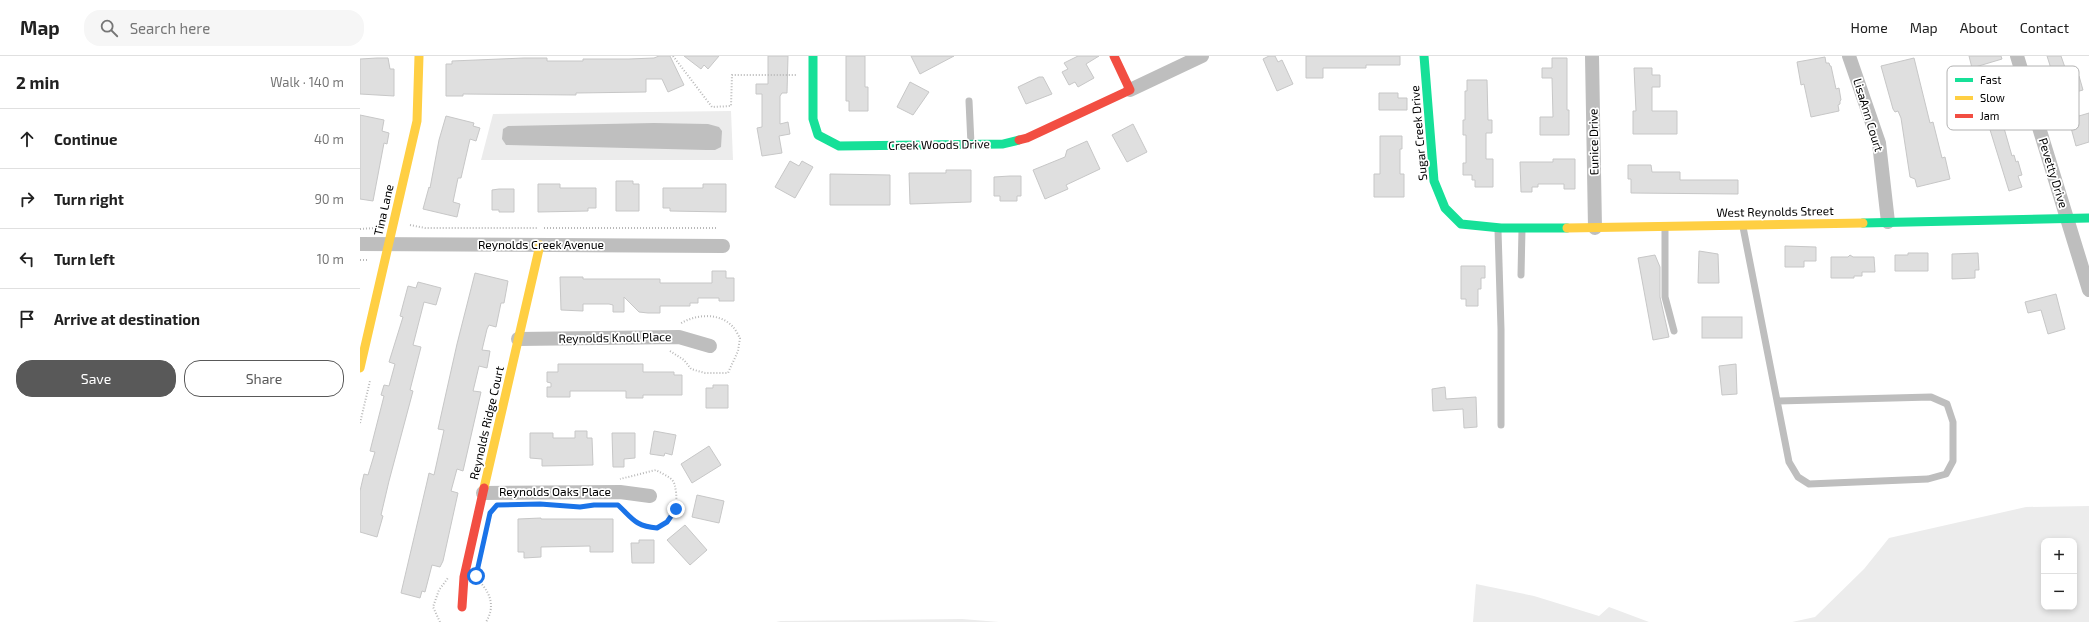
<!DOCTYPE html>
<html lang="en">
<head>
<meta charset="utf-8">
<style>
	body { margin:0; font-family:"Exo 2",sans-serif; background:#f6f6f6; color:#222 }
	.controls { position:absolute; right:12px; bottom:12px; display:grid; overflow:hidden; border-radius:8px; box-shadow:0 2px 6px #0003 }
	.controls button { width:36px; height:36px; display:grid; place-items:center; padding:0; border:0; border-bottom:1px solid #e0e0e0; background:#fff; color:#222; font:20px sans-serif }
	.stop { position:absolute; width:12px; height:12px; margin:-9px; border:3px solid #1a73e8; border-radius:50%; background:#fff }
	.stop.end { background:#1a73e8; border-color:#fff; box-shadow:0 1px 4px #0008 }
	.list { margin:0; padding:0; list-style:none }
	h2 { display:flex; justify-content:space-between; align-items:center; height:52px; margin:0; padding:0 16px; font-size:17px }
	h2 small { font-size:13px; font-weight:400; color:#767676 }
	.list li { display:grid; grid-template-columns:26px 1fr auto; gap:12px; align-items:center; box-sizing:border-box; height:60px; padding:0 16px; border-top:1px solid #e0e0e0 }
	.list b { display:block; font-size:15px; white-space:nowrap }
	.list em { font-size:13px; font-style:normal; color:#767676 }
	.actions { display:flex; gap:8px; padding:12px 16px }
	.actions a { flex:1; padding:9px 0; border:1px solid #595959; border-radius:16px; text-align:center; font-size:14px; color:#595959 }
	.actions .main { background:#595959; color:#fff }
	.icon { flex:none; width:22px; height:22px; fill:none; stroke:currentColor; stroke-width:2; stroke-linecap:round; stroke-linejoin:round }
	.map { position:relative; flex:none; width:1729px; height:566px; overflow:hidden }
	header { display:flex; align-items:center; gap:24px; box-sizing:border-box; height:56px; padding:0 20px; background:#fff; border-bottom:1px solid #e0e0e0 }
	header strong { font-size:19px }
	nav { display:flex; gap:22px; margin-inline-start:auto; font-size:14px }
	.search { width:280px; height:36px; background:#f6f6f6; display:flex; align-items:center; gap:10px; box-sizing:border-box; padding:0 14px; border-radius:16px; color:#767676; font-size:15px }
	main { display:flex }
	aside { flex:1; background:#fff }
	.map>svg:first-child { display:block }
	.green { fill:#ececec; fill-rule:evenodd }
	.water { fill:#bfbfbf }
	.building { fill:#dfdfdf; stroke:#c7c7c7 }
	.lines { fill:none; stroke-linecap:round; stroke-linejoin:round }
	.path { stroke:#b9b9b9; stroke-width:2; stroke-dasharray:1 2; stroke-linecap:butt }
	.lane { stroke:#bebebe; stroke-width:7 }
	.street { stroke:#bebebe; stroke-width:14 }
	.fast { stroke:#16e098; stroke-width:9 }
	.slow { stroke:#ffcf43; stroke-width:9 }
	.jam { stroke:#f24e42; stroke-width:9 }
	.route { stroke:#1a73e8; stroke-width:5 }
	.labels { text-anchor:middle; stroke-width:3.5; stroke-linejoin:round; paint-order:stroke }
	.street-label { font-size:12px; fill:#000; stroke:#fff }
	.key { fill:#fff; stroke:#b2b2b2; stroke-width:1 }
	.key-label { font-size:11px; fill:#000 }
</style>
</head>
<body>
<header>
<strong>Map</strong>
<div class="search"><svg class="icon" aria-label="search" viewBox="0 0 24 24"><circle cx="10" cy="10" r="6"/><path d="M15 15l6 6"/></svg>Search here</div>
<nav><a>Home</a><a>Map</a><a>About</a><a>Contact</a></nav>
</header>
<main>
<aside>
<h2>2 min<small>Walk · 140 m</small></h2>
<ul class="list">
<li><svg class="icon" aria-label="ahead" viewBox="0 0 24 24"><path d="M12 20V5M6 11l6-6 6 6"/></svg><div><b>Continue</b></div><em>40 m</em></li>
<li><svg class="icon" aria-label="right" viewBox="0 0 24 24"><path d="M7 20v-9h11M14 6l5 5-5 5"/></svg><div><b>Turn right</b></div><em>90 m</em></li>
<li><svg class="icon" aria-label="left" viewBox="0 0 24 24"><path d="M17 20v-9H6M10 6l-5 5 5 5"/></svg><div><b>Turn left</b></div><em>10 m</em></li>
<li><svg class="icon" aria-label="arrive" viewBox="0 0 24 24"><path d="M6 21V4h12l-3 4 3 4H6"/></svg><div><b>Arrive at destination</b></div></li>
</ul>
<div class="actions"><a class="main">Save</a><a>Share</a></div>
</aside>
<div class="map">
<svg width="1729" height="566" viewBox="0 0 1729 566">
	<rect width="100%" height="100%" fill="#fff"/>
	<g class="green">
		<path d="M371 55 373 104H121L133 58Z"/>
		<path d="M1729 450V566H1432L1455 561 1504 513 1529 482 1666 451ZM1684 485H1714V551H1684Z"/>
		<path d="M1116 528 1174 540 1239 560 1249 551 1289 566H1113Z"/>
		<path d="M602 563 639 566H416L421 565Z"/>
	</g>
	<path class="water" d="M294 67 348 68 359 71 362 75 361 91 355 94H346L146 89 142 83 143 73 148 70Z"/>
	<g class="building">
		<path d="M299 0H310L324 29 308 36 302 23H286V36L216 37V39L103 38V40H86V8H92V5L164 2H187V5H223V3H269L294 2Z"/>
		<path d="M324 0H359L348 13 344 9 341 13Z"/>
		<path d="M408 0H428L427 37H422L420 40V68L428 66 430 78 419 80 422 97 402 100 397 72 402 71V38H396V28H408Z"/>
		<path d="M486 0H505V31H508V55H489V45H486Z"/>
		<path d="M551 0H594L560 18Z"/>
		<path d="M718 0H739L726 8 734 22 718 31 715 26 709 29 702 16 708 13 704 7Z"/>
		<path d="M909 0H915L918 6 922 4 933 28 917 35 903 3Z"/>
		<path d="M946 0H1040V9H1006V12H963V22H946Z"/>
		<path d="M1609 0H1641L1642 3 1612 12Z"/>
		<path d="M1687 0H1701L1709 23 1719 20 1723 34 1712 37 1719 60 1729 57V86L1716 90 1705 50H1703Z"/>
		<path d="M1465 1 1466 7H1469L1470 10H1471L1476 33 1479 32 1481 44 1480 45V48L1478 49 1479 55 1451 61 1444 28 1441 29 1437 6Z"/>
		<path d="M17 2H28L30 13H34V40L0 38V3Z"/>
		<path d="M1192 2H1207V54H1209V79H1180V61H1193L1192 22H1182V12H1192Z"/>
		<path d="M1554 2 1570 67 1573 66 1582 102 1585 101 1590 123 1557 131 1555 123 1550 121 1541 62 1538 55 1535 56 1533 53 1521 10Z"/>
		<path d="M1274 12H1292V19H1300V31H1292V55H1317V78H1273V55H1276Z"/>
		<path d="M679 21H683L692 38 666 48 658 31Z"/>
		<path d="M1107 24H1127L1128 64H1132V77H1126V103H1133V131H1115V124H1112V119H1103V107H1106V79H1103V64H1105V35H1107Z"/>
		<path d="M550 26 569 36 553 59 537 51Z"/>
		<path d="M1019 37H1038V42H1047V54H1019Z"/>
		<path d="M0 59 24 64 22 75 29 77 27 88 24 87 13 145 0 143Z"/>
		<path d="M1644 59 1647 71 1644 72 1652 100 1654 99 1656 106 1658 105 1662 119 1658 120 1662 131 1649 135 1627 64Z"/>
		<path d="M86 60 114 67 113 70 120 72 116 85 110 83 101 122H98L93 146 100 148 97 161 63 153 69 131 70 132 79 84Z"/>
		<path d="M773 68 787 96 767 106 752 79Z"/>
		<path d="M1020 80H1042V93H1040V118H1044V141H1014V118H1020Z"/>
		<path d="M727 85 740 113 706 129 708 133 685 143 673 114 705 101 707 94Z"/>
		<path d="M1193 103H1215V133H1204V128H1178V131H1172V136H1161L1160 106H1193Z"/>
		<path d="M430 105 439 110 442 105 453 111 435 142 415 131Z"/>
		<path d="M1268 109H1291L1292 116H1320V124H1378V138L1271 137V123H1268Z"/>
		<path d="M586 114H611V146L550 148 549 117H586Z"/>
		<path d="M470 118 530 119V149H470Z"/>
		<path d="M650 120H661V140H657V145H640V140H634V121Z"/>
		<path d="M256 125H273V128H279V155H256Z"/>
		<path d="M178 128H200V132H236V152H228V155L178 156Z"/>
		<path d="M343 128H366V156L310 155V152H303V132H343Z"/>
		<path d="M139 133H154V156H139V154H132V134Z"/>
		<path d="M1425 190 1456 191V205H1444V211H1425Z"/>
		<path d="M1339 195 1358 198 1359 227H1338Z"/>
		<path d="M1548 197H1568V215H1535V199H1548Z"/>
		<path d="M1618 197 1619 214H1615V222L1592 223V198Z"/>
		<path d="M1295 199 1300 211V241L1309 281 1293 284 1278 202Z"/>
		<path d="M1490 199 1493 201H1514L1515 216H1502V220H1494V222H1471V201H1488Z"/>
		<path d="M1101 210H1125V222H1121V233H1118V250H1106V243H1101Z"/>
		<path d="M352 215H366V222H374V245H359V242H338V247H330V250H300V257H288L279 256 264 241V256H253V249L249 248H223V255L201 254 200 221H223V223H300V227H352Z"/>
		<path d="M115 217 148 225 144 247H141L136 271 129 269 127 273 122 294 130 295 129 301 127 312 119 310 114 331 113 335 121 336 103 415 97 413 91 435 98 437 83 505 80 511 72 509 65 536 62 535 60 542 41 537 67 426 69 417 74 419 84 374 78 373 97 288Z"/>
		<path d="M58 226 81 232 76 249 64 246 53 289 61 291 50 334 53 335 29 425 21 459 23 460 17 481 0 476V435L4 418 8 419 15 396 10 395 24 340 21 339 24 329 29 330 35 308 29 306 43 261 40 260 48 230 56 232Z"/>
		<path d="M1696 238 1705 273 1688 278 1681 254 1668 257 1665 246Z"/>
		<rect x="1342" y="261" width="40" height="21"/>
		<path d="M198 308H283V316H314V319H322V339H283V342H266V335H210V341H187V331H191V327L187 326V316H198Z"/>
		<path d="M1376 308 1377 338 1362 339 1359 310Z"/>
		<path d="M353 329H368V352H346V332H353Z"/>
		<path d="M1085 331 1086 343 1116 341 1117 371 1104 372 1103 353 1073 355 1072 333Z"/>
		<path d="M215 375H227V382H232L233 409 182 410V403L170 402V377H193V382H215Z"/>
		<path d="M294 375 316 379 312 399 305 397 304 400 290 398Z"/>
		<path d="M252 377H275V402L264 403V411H253Z"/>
		<path d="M349 390 361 409 332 427 321 408Z"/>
		<path d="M337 439 364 445 359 467 332 461Z"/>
		<path d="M181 462V463H253V496H230V490L181 491V501L164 502V496H158V463Z"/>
		<path d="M325 469 347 494 330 509 307 484Z"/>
		<path d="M279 484H294V507H272L271 487H279Z"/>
	</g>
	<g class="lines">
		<g class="path">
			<path d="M313 0 352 51 371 50 372 19H437"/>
			<path d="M50 169 65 172H177"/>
			<path d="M184 172H358"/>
			<path d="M0 173 15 172"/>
			<path d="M0 204H9"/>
			<path d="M310 295 324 304 331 313 345 317H368L378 295 380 282C378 279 376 274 373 271 360 256 335 258 320 268"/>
			<path d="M0 367 10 325"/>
			<path d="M259 449C273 463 276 470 297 473 312 463 318 454 316 436 315 430 315 426 310 422 306 419 301 417 296 414L260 423"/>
			<path d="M213 451 225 450"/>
			<path d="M120 526C131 538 135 551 126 566"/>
			<path d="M80 566 73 551 79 534 88 522"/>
		</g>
		<g class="lane">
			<path d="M609 45 611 88"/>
			<path d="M1305 171V241L1314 275"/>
			<path d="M1383 171 1429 406 1438 421 1449 428 1568 423 1586 418 1593 405V366L1587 348 1571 341 1417 345"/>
			<path d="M1138 174 1141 273V369"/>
			<path d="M1161 219 1162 173"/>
		</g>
		<g class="street">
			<path d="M1232 0 1235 172"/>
			<path d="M1489 0 1519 87 1528 166"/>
			<path d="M1657 0 1729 234"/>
			<path d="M770 34 842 0"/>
			<path d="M0 188 363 190"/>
			<path d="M158 283 319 281 350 290"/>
			<path d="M123 437 260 436 290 440"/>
		</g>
		<g class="fast">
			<path d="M453 0V63L458 79 479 90 643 88 659 84"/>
			<path d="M1064 0 1074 125 1085 152 1101 168 1141 172H1207"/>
			<path d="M1503 167 1729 162"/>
		</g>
		<g class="slow">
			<path d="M1207 172 1503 167"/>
			<path d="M0 312 57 65 59 0"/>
			<path d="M124 432 180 189"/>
		</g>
		<g class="jam">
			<path d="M659 84 667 82 770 34 754 0"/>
			<path d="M102 551 104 521 124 432"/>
		</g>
	</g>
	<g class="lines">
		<path class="route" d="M116 520 130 457 137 449 180 448 220 451 234 449H258C273 463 275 470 297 472L307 466 316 453"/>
	</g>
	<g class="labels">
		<g class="street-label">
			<text transform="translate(1508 59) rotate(73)" y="4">LisaAnn Court</text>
			<text transform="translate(1059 77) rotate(-95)" y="4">Sugar Creek Drive</text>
			<text transform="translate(1234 86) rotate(-91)" y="4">Eunice Drive</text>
			<text transform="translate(579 89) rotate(-1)" y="4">Creek Woods Drive</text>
			<text transform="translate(1693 117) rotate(73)" y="4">Pevetty Drive</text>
			<text transform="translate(24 154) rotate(-77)" y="4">Tina Lane</text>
			<text transform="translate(1415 156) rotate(-1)" y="4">West Reynolds Street</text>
			<text x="181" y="193">Reynolds Creek Avenue</text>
			<text transform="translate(255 282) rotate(-1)" y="4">Reynolds Knoll Place</text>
			<text transform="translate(127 367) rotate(-77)" y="4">Reynolds Ridge Court</text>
			<text x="195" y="440">Reynolds Oaks Place</text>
		</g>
	</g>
	<rect x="1587" y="10" width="132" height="64" rx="6" class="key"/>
	<rect x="1595" y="22" width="18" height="4" fill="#16e098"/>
	<rect x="1595" y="40" width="18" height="4" fill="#ffcf43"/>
	<rect x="1595" y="58" width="18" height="4" fill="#f24e42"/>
	<g class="key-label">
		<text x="1620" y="28">Fast</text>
		<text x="1620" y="46">Slow</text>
		<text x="1620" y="64">Jam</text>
	</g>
</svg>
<div class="controls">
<button>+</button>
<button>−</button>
</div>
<div class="stop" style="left:116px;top:520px"></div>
<div class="stop end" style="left:316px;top:453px"></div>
</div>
</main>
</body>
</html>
